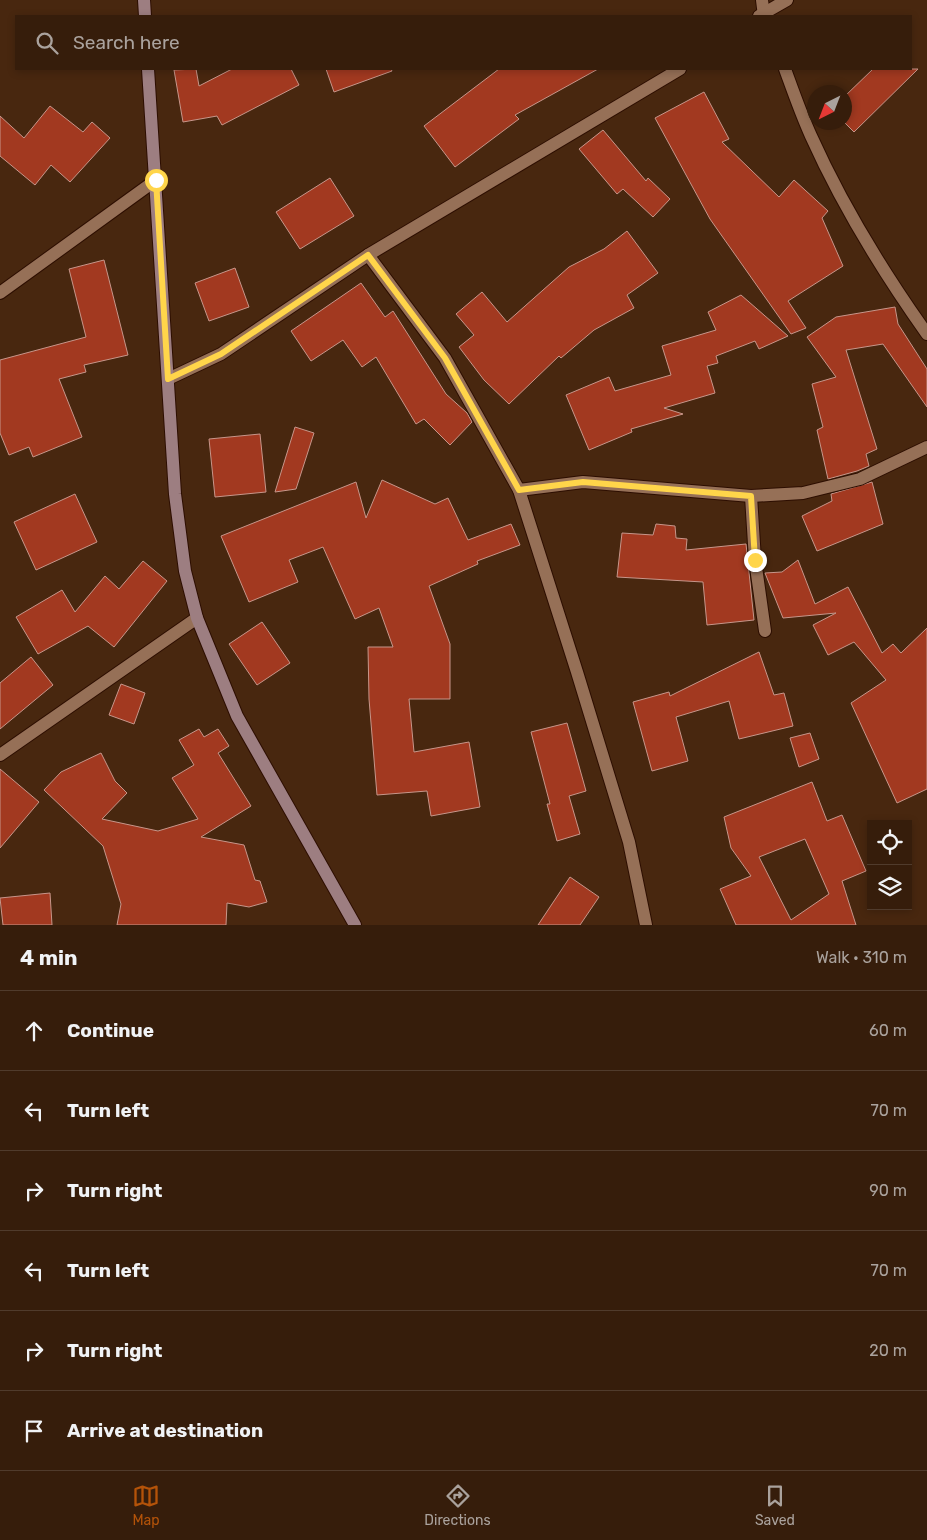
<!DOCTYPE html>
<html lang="en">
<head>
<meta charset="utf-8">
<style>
	body { margin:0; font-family:Rubik,sans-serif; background:#412a19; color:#f1f3f6 }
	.controls { position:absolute; right:15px; bottom:15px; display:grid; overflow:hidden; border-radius:0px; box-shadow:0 2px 8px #0003 }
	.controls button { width:45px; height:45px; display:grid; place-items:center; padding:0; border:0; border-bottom:1px solid #503b2c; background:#361d0b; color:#f1f3f6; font:25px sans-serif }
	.compass { position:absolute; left:807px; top:85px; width:45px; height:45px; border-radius:50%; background:#361d0b; box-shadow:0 2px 8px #0003; rotate:222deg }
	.stop { position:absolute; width:15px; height:15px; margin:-11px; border:4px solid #ffd54a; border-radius:50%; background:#fff }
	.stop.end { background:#ffd54a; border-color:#fff; box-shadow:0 1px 5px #0008 }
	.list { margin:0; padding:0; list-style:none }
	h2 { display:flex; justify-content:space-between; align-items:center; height:65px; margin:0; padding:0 20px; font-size:21px }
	h2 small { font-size:16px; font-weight:400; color:#aaa29d }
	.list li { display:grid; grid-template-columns:32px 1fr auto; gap:15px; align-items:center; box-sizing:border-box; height:80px; padding:0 20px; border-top:1px solid #503b2c }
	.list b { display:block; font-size:19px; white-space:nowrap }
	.list em { font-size:16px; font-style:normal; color:#aaa29d }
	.icon { flex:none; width:28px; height:28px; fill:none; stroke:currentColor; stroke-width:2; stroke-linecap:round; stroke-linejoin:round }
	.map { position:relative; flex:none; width:927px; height:925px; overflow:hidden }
	.search { position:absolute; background:#361d0b; box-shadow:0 2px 8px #0003; left:15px; right:15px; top:15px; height:55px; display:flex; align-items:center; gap:12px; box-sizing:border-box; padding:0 18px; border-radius:0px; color:#aaa29d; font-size:19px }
	.sheet { height:545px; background:#361d0b }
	nav { display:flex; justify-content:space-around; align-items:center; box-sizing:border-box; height:70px; border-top:1px solid #503b2c; background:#361d0b; font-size:14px; color:#aaa29d }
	nav a { display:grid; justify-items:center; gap:2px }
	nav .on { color:#b45309 }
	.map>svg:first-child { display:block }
	.building { fill:#a23920; stroke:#c7968a; fill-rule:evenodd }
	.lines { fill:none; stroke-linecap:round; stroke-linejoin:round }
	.street-casing { stroke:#2d0e00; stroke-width:14 }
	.secondary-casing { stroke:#2d0e00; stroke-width:14 }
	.street { stroke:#967057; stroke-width:12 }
	.secondary { stroke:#9d7e81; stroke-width:12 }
	.route { stroke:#ffd54a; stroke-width:6 }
</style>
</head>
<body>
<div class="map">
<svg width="927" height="925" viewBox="0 0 927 925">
	<rect width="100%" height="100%" fill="#48270f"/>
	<g class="building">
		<path d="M196 69 199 86 232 69H291L299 85 222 125 217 116 183 122 174 70Z"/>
		<path d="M326 69H391L392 71 334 92Z"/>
		<path d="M499 69H598L515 115 519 119 455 167 424 126Z"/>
		<path d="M873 69H918L854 132 844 122V97Z"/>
		<path d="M704 92 729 139 722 142 779 197 794 180 828 211 822 218 843 266 788 301 806 328 791 334 710 219 655 118Z"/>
		<path d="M50 106 83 132 92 122 110 138 70 182 51 165 35 185 0 156V116L24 138Z"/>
		<path d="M603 130 646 181 648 178 670 199 653 217 623 189 617 194 579 149Z"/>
		<path d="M330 178 354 216 300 249 276 212Z"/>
		<path d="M627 231 658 273 627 295 634 308 594 330 561 358 559 356 509 404 484 380 459 347 474 335 456 314 482 292 507 322 569 267 604 249Z"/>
		<path d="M104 260 128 355 84 365 86 372 59 379 82 437 33 457 29 447 9 455 0 433V360L86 337 69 269Z"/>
		<path d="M235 268 249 307 209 321 195 283Z"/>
		<path d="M361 283 385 317 393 311 446 394 467 413 472 422 450 445 424 419 416 424 376 357 362 367 343 340 311 361 291 331Z"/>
		<path d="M741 295 788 336 759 349 755 341 716 356 718 363 707 366 715 393 664 408 683 414 631 429 632 432 589 450 566 395 609 377 615 391 671 375 662 346 716 330 708 312Z"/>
		<path d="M895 307 898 324 927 369V407L883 344 846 350 877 449 866 454 869 466 857 471 828 479 817 430 823 427 812 384 836 377 807 337 836 317Z"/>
		<path d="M295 427 314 433 296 489 275 492Z"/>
		<path d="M260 434 266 492 215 497 209 439Z"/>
		<path d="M382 480 435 504 448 498 468 540 511 524 520 545 477 561 478 564 429 586 450 644V699H409L414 752 469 742 480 807 431 816 427 791 377 795 369 699 368 647H393L379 608 355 619 323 547 289 560 298 582 249 602 221 536 356 482 366 518Z"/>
		<path d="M872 482 883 524 817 551 802 516 832 501 831 494Z"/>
		<path d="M75 494 97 542 36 570 14 522Z"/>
		<path d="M656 524 675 526 676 538 687 539 686 550 746 544 754 620 707 625 703 582 617 577 622 533 653 535Z"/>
		<path d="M798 560 815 604 848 587 882 653 893 644 901 653 927 628V789L897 803 851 703 886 680 854 642 828 655 813 625 836 613 783 618 765 573 782 572Z"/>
		<path d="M143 561 167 581 114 647 88 626 38 654 16 617 62 590 75 612 105 576 119 589Z"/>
		<path d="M262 622 290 663 257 685 229 644Z"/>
		<path d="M759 652 774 695 784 693 793 726 739 739 729 701 676 717 688 761 652 771 633 702 669 692 670 696Z"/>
		<path d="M31 657 53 685 0 729V683Z"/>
		<path d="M121 684 145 693 134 724 109 715Z"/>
		<path d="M567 723 586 791 569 796 580 834 557 841 547 804H550L531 732Z"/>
		<path d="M199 729 204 737 218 729 229 746 218 753 251 806 201 837 244 845 255 880 260 881 267 902 249 907 227 903 226 925H117L121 904 103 846 44 790 61 772 101 753 115 781 127 793 102 819 158 831 198 819 172 778 194 765 179 740Z"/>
		<path d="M810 733 819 759 799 767 790 738Z"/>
		<path d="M0 769 39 802 0 848Z"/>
		<path d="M812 782 827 821 842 815 866 871 842 881 856 925H736L720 889 751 876 731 848 724 817ZM805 839 829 894 791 920 759 857Z"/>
		<path d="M570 877 599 897 580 925H538Z"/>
		<path d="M50 893 52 925H3L0 898Z"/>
	</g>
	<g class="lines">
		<g class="street-casing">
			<g id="street">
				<path d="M762 0 764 16"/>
				<path d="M759 16 787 0"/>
				<path d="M785 69C793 91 801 114 811 136 842 205 883 272 927 334"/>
				<path d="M368 255 445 358 519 490 577 672 629 842 646 925"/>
				<path d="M0 293 156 180"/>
				<path d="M168 379 221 354 368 255 680 69"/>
				<path d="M519 490 583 482 751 496 803 493 860 479 927 447"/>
				<path d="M751 496 755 560 765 631"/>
				<path d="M0 755 197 618"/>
			</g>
		</g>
		<g class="secondary-casing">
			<g id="secondary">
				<path d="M144 0 145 16"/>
				<path d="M148 69 175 494 185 571 197 618 237 716 355 925"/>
			</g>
		</g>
		<use href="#street" class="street"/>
		<use href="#secondary" class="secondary"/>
	</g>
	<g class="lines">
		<path class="route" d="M156 180 168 379 221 354 368 255 445 358 519 490 583 482 751 496 755 560"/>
	</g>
</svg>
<div class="controls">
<button><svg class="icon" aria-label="locate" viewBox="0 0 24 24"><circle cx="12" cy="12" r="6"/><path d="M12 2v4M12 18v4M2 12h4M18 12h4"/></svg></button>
<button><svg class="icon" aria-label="layers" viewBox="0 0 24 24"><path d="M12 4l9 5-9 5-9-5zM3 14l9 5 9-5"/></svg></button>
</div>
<svg class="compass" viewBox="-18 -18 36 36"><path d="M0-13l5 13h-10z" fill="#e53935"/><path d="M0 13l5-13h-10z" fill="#aaa29d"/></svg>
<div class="stop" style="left:156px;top:180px"></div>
<div class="stop end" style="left:755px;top:560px"></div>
<div class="search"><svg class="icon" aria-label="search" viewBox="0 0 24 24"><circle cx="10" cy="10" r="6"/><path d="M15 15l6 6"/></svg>Search here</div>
</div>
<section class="sheet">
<h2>4 min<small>Walk · 310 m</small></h2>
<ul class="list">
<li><svg class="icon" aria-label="ahead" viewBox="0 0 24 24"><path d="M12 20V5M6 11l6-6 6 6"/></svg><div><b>Continue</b></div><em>60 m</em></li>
<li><svg class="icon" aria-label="left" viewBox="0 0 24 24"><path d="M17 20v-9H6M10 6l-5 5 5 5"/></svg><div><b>Turn left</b></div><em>70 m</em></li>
<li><svg class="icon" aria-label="right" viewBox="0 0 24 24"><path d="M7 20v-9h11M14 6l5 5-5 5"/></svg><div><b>Turn right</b></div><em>90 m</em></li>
<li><svg class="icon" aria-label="left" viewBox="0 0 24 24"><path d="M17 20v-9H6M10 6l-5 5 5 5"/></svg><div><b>Turn left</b></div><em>70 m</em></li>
<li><svg class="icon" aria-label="right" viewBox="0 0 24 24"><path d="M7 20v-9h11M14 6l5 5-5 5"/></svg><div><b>Turn right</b></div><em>20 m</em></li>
<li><svg class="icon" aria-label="arrive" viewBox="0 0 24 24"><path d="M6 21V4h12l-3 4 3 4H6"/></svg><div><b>Arrive at destination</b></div></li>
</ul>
</section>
<nav>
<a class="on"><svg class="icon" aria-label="map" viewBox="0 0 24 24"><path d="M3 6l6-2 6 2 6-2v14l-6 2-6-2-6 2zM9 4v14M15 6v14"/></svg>Map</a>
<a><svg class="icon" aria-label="directions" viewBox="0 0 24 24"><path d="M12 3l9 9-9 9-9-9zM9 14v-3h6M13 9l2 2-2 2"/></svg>Directions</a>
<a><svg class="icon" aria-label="saved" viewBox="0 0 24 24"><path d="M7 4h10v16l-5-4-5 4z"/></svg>Saved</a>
</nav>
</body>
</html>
